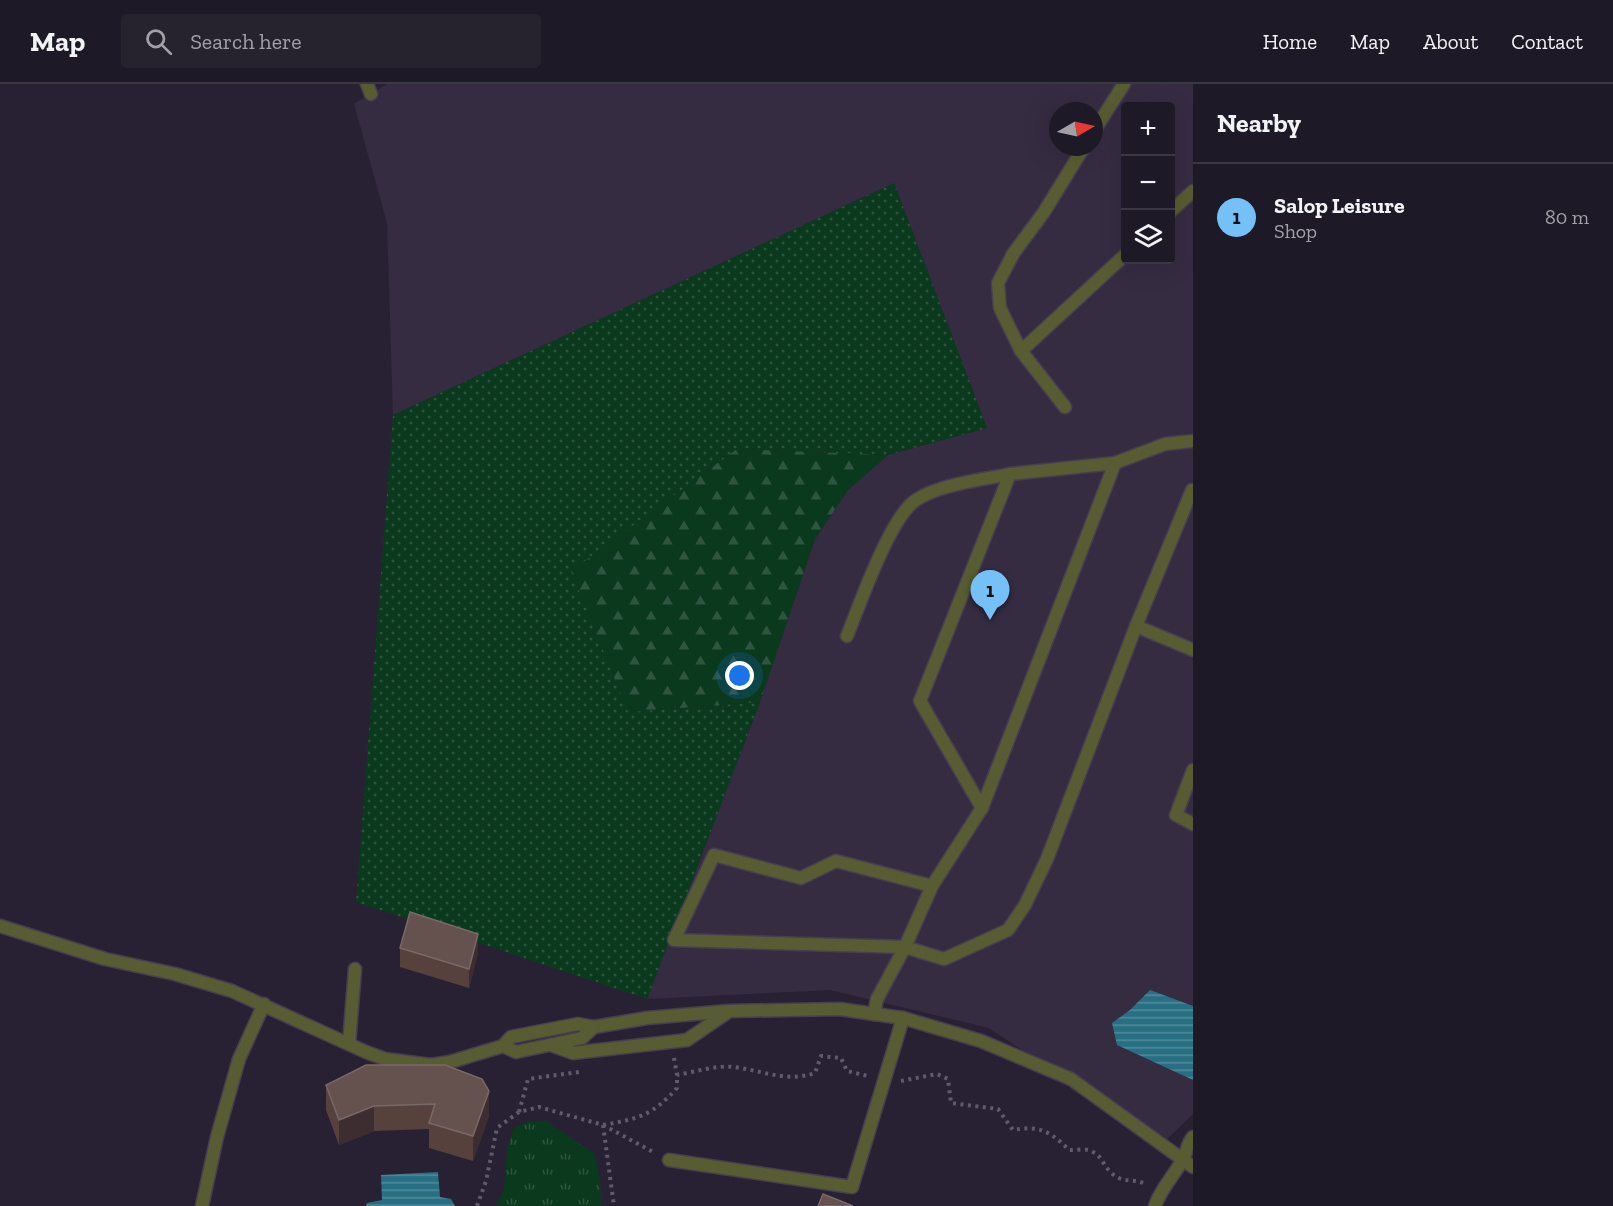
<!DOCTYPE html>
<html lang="en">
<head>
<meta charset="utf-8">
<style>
	body { margin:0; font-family:"Zilla Slab",serif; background:#26222e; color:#f1f3f6 }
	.controls { position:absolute; right:18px; top:18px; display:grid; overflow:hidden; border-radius:6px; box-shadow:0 6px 24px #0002 }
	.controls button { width:54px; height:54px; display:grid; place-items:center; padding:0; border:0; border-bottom:2px solid #3c3843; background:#1e1926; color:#f1f3f6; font:30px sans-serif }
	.compass { position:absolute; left:1049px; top:18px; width:54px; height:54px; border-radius:50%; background:#1e1926; box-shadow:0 6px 24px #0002; rotate:81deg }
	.you { position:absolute; left:740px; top:592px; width:21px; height:21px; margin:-15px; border:4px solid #fff; border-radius:50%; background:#1a73e8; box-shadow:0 0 0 9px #1a73e833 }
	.badge { display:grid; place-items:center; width:39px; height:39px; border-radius:50%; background:#75c0f6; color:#111; font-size:20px; font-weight:700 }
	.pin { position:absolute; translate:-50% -50px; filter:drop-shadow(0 2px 3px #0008) }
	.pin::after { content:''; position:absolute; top:32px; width:21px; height:18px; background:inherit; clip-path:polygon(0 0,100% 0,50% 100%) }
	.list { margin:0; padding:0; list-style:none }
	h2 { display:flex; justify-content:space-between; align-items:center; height:78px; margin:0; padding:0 24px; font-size:26px }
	h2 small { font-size:20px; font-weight:400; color:#a1a0a7 }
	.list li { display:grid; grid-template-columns:39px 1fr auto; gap:18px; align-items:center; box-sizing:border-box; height:108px; padding:0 24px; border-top:2px solid #3c3843 }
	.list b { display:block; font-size:22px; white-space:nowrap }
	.list p { margin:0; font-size:20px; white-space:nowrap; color:#a1a0a7 }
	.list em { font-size:20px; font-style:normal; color:#a1a0a7 }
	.icon { flex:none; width:33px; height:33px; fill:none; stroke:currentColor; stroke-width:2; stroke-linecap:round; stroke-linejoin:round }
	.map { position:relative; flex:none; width:1193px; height:1122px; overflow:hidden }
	header { display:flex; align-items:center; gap:36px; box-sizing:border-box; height:84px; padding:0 30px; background:#1e1926; border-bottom:2px solid #3c3843 }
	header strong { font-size:28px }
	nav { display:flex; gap:33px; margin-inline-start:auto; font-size:21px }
	.search { width:420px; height:54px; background:#26222e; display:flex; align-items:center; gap:15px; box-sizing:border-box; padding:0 21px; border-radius:6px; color:#a1a0a7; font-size:22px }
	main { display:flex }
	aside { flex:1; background:#1e1926 }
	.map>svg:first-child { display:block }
	.built { fill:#352c42; fill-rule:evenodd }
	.grass { fill:url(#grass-dots) }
	.forest { fill:url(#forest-firs) }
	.park { fill:url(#park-tufts) }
	.water { fill:url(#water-rules) }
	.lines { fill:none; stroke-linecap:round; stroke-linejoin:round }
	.service-casing { stroke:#463f50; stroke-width:15 }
	.path { stroke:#605a6a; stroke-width:4; stroke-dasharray:3 4.5; stroke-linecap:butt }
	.service { stroke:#585c32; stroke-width:12 }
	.wall { fill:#56413c }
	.shaded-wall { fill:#3d2d31 }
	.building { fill:#65524f; stroke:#786867; stroke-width:1.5 }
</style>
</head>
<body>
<header>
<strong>Map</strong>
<div class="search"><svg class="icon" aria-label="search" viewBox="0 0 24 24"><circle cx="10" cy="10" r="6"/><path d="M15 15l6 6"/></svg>Search here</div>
<nav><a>Home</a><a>Map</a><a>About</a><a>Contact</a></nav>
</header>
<main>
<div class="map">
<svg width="1193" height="1122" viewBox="0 0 1193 1122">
	<defs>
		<pattern id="grass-dots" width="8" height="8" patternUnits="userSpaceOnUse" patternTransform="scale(1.5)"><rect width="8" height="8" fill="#0b391e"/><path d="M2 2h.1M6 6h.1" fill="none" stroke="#2e553f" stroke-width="1.8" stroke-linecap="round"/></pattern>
		<pattern id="forest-firs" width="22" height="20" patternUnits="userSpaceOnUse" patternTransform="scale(1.5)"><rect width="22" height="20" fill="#0b391e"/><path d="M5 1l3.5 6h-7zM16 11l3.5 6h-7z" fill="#2e553f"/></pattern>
		<pattern id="park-tufts" width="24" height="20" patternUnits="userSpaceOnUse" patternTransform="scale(1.5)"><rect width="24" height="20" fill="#0b391e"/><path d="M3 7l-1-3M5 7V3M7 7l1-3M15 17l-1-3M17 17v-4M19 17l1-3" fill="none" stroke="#2e553f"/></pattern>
		<pattern id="water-rules" width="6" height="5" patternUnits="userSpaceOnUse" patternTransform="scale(1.5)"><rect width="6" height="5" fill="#296f84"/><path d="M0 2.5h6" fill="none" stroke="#528a9b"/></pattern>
	</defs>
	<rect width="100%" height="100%" fill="#282133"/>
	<path class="built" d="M387 0H1193V1030L1162 1060 989 944 830 906 647 915 760 618 815 455 848 406 888 371 987 344 894 99 393 331 387 139 354 20ZM1126 22H1170V176H1126ZM1058 27H1094V63H1058Z"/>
	<path class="grass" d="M894 99 987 344 888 371 737 365 628 628 760 618 647 915 356 818 393 331Z"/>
	<path class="forest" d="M737 365 888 371 848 406 815 455 760 618 628 628 571 487Z"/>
	<path class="park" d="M546 1037 595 1070 600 1096 601 1122H495L504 1107 507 1067 513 1045 525 1038Z"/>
	<g class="water">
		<path d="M1150 906 1193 922V996L1117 961 1112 939 1130 926Z"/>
		<path d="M438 1088 440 1113 451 1115 455 1122H366L367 1119 382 1116 381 1091Z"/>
	</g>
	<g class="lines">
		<g class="service-casing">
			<g id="service">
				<path d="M367 0 371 10"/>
				<path d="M1094 47 1124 0"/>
				<path d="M1170 128 1193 107"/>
				<path d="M1021 267 1000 224 998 199 1013 170 1044 128 1084 63"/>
				<path d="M1065 323 1021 267 1126 170"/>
				<path d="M1136 542 1193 566"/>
				<path d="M847 552C860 520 890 433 916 416 940 400 982 396 1010 390"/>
				<path d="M1193 686 1176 731 1193 740"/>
				<path d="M982 724 920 617 1010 390 1115 379"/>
				<path d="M932 802 836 777 801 794 714 771 674 856 905 863 944 875 1008 846 1025 821 1047 775 1136 542 1192 406"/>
				<path d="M0 842 105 875 175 890 232 907 366 968 385 975 431 981 450 978 503 962 511 953 578 940 594 943 647 934 729 927 840 925 874 930 903 934 981 957 1071 995 1193 1083"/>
				<path d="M874 930 877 915 905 863 932 802 982 724 1115 379 1165 360 1193 357"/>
				<path d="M349 960 355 885"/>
				<path d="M551 961 573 969 687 956 728 928"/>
				<path d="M503 962 516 968 582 954 594 943"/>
				<path d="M669 1076 852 1103 903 934"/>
				<path d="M202 1122 217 1053 239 975 264 920"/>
				<path d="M1155 1122C1161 1104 1174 1092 1183 1075 1187 1068 1187 1060 1193 1053"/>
			</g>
		</g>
		<g class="path">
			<path d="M674 974 677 991"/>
			<path d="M901 997 937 990 948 995 951 1019 998 1025 1013 1046C1039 1041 1050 1047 1069 1066 1077 1066 1087 1064 1093 1068 1104 1073 1103 1086 1119 1094 1128 1098 1138 1095 1147 1101"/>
			<path d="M519 1028 528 995 579 988"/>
			<path d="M603 1041C638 1035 653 1031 677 1004V991C694 988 716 981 733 983 762 986 786 999 815 989L821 972 841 974 847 987 868 992"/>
			<path d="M603 1041 655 1069"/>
			<path d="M477 1122 486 1097 497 1044 519 1028 539 1023 603 1041 614 1122"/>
		</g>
		<use href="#service" class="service"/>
	</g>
	<g class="wall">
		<path d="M400 864 478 869 469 904 400 883Z"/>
		<path d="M366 981 489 1032 473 1077 429 1064V1045L374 1047 339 1061 326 1026V1001Z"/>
	</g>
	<g class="shaded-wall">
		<path d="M478 850V869L469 904V885Z"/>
		<path d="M489 1007V1032L473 1077V1052Z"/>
		<path d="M374 1022V1047L339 1061V1036Z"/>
	</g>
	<g class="building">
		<path d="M410 828 478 850 469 885 400 864Z"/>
		<path d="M366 981H445L482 995 489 1007 473 1052 429 1039 435 1020 374 1022 339 1036 326 1001Z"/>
		<path d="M823 1110 853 1122H818Z"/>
	</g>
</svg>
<div class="controls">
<button>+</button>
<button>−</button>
<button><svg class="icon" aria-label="layers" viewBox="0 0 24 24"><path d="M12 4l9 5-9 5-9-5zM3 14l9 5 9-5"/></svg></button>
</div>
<svg class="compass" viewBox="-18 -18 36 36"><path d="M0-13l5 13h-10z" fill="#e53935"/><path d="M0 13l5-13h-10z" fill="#a1a0a7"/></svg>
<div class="you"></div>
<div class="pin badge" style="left:990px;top:536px">1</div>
</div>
<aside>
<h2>Nearby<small></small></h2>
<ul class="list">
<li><span class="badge">1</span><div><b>Salop Leisure</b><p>Shop</p></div><em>80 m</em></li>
</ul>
</aside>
</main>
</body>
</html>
